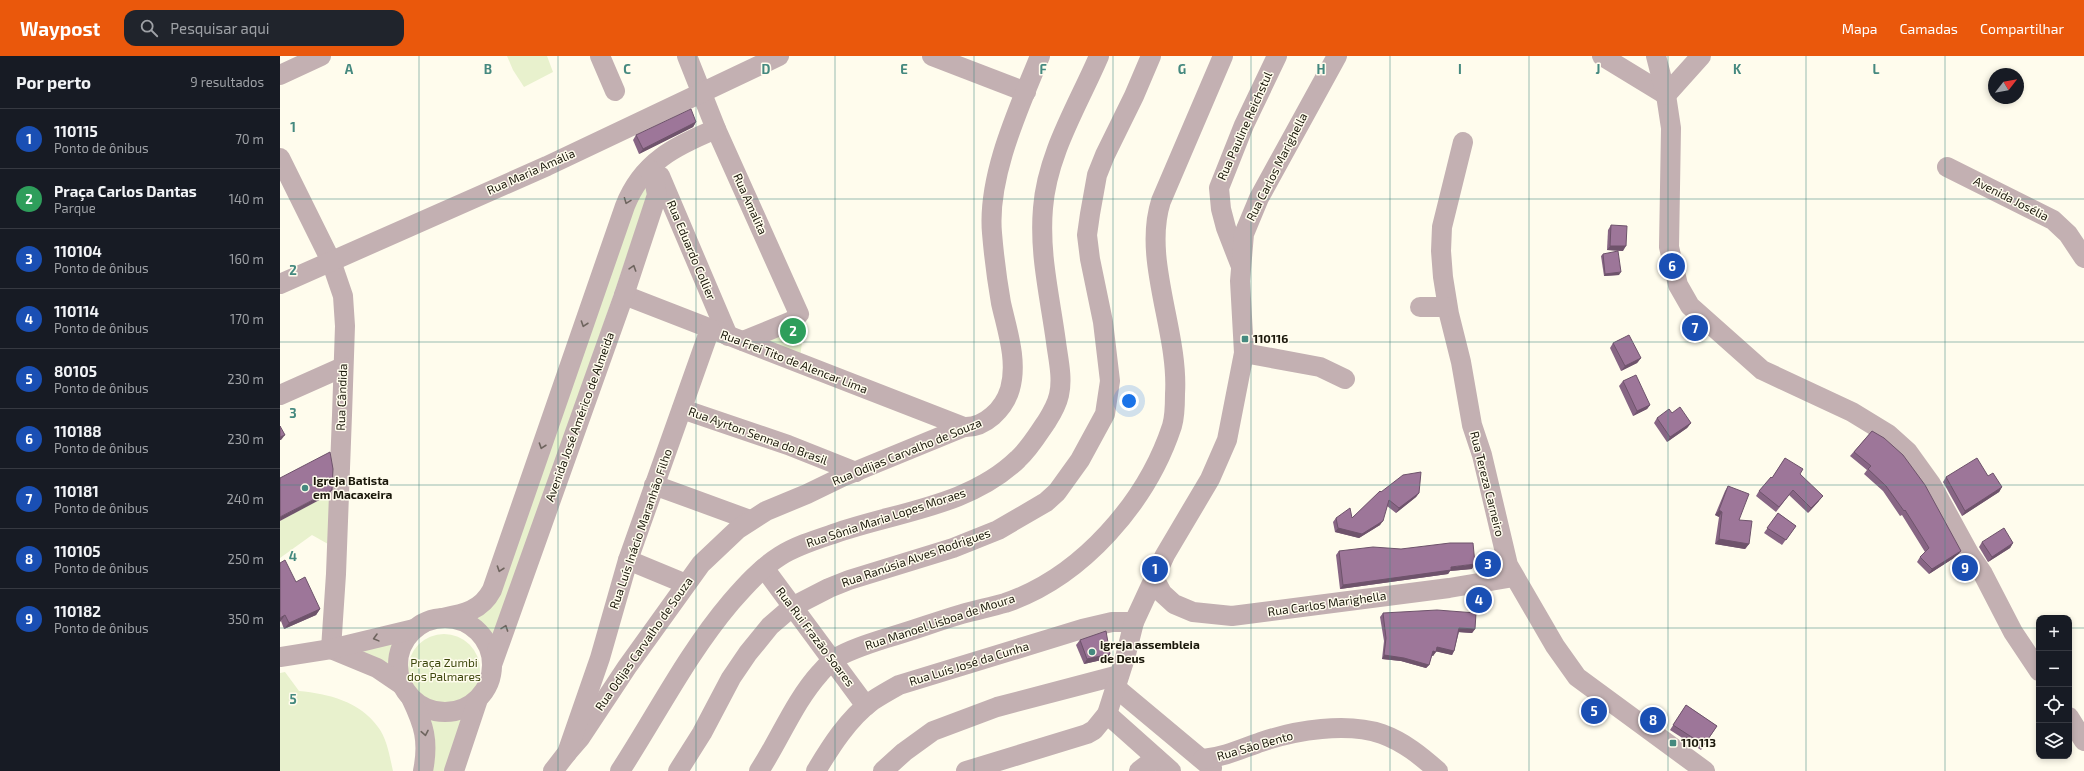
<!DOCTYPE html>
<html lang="pt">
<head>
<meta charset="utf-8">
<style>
	body { margin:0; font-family:"Exo 2",sans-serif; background:#20242c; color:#f1f3f6 }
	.controls { position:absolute; right:12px; bottom:12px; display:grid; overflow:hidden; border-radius:8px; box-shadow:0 2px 6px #0003 }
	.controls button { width:36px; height:36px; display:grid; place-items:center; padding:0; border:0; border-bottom:1px solid #363941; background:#171b24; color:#f1f3f6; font:20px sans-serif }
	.compass { position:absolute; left:1708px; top:12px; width:36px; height:36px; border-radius:50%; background:#171b24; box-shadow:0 2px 6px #0003; rotate:59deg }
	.you { position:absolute; left:849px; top:345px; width:14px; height:14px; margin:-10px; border:3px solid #fff; border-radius:50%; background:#1a73e8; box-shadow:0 0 0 6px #1a73e833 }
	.badge { display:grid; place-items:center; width:26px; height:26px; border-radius:50%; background:#ea580c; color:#fff; font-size:13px; font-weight:700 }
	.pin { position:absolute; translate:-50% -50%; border:2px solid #fff; box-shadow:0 1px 4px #0006 }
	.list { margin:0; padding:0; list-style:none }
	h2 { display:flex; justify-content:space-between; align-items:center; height:52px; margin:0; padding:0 16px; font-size:17px }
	h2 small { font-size:13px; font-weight:400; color:#9ea1a6 }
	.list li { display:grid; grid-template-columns:26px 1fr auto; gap:12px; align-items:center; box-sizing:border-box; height:60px; padding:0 16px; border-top:1px solid #363941 }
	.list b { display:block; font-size:15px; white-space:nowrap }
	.list p { margin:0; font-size:13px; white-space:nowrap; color:#9ea1a6 }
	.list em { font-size:13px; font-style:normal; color:#9ea1a6 }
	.icon { flex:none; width:22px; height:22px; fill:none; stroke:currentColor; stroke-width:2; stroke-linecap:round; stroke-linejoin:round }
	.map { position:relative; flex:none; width:1804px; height:715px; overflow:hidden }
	header { display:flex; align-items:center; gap:24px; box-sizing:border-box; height:56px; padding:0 20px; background:#ea580c; color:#fff }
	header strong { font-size:19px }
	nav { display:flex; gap:22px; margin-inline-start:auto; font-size:14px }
	.search { width:280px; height:36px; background:#20242c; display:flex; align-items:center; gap:10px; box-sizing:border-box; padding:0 14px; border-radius:12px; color:#9ea1a6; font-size:15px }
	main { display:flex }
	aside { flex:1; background:#171b24 }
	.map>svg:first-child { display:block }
	.green { fill:#e8f1cd }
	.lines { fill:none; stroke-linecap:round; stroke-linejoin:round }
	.minor { stroke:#c3b0b2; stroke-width:20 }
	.wall { fill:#876584 }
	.shaded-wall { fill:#6e536b }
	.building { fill:#9d7699; stroke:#6e536b }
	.oneway { stroke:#6e645e }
	.grid { fill:none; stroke:#45897f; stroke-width:1; stroke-opacity:0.55 }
	.poi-dot { fill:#45897f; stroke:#fffced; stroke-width:1.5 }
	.labels { text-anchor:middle; stroke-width:3; stroke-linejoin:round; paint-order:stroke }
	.street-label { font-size:12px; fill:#1a170a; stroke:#fffced }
	.poi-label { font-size:12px; font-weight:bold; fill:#1a170a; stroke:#fffced; text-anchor:start }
	.park-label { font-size:12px; fill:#3e470d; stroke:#fffced }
	.grid-label { font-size:13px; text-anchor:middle; font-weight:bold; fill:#45897f; stroke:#fffced; stroke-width:3; stroke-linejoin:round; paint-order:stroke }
</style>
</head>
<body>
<header>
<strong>Waypost</strong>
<div class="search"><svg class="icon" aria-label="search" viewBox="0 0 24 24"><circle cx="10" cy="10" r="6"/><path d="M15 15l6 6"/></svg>Pesquisar aqui</div>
<nav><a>Mapa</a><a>Camadas</a><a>Compartilhar</a></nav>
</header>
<main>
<aside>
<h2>Por perto<small>9 resultados</small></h2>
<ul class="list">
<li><span class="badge" style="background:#1a4fb4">1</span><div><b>110115</b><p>Ponto de ônibus</p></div><em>70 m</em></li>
<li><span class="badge" style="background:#2e9e5b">2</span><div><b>Praça Carlos Dantas</b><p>Parque</p></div><em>140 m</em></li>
<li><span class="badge" style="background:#1a4fb4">3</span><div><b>110104</b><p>Ponto de ônibus</p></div><em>160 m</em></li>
<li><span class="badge" style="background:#1a4fb4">4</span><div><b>110114</b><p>Ponto de ônibus</p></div><em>170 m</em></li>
<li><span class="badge" style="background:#1a4fb4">5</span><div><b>80105</b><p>Ponto de ônibus</p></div><em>230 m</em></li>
<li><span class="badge" style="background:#1a4fb4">6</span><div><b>110188</b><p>Ponto de ônibus</p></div><em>230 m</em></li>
<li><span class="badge" style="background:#1a4fb4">7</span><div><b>110181</b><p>Ponto de ônibus</p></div><em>240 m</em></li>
<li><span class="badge" style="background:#1a4fb4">8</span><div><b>110105</b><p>Ponto de ônibus</p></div><em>250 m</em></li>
<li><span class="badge" style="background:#1a4fb4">9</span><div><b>110182</b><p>Ponto de ônibus</p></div><em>350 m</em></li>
</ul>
</aside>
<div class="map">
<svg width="1804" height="715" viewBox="0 0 1804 715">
	<rect width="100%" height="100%" fill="#fffced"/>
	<g class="green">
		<path d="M227 0H267L273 16 244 31 233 14Z"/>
		<path d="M372 126 213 592 204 578 185 562 197 559 358 130Z"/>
		<path d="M525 266 520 301 478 285Z"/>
		<path d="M41 443 51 444 48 488 32 479 0 502V465Z"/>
		<circle cx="164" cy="614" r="36"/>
		<path d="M125 578C117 590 115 600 115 614L66 593Z"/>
		<path d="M5 616 19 635C49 638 79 645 98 671 107 682 110 702 113 715H0V617Z"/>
		<path d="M191 653 170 715H148C156 690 156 682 147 657 161 663 178 659 191 653Z"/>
	</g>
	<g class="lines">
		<g class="minor">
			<path d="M320 0 335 35"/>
			<path d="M407 0 436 73 519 258 512 265 463 285"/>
			<path d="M652 0 746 36"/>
			<path d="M1322 0 1386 39"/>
			<path d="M1376 0 1386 39 1391 72 1389 191 1398 229 1410 250 1482 314 1572 356 1608 378 1628 396 1651 428 1690 499 1703 518 1733 576 1759 615"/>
			<path d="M0 19 41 0"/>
			<path d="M1386 39 1421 0"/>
			<path d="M1183 86 1162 171 1161 195 1163 221 1169 258 1181 306 1192 369 1202 399 1228 509 1275 590 1297 621 1425 715"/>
			<path d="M0 102 51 205 63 240 65 270 62 359 56 518 51 593"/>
			<path d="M1667 111 1773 164 1788 178 1804 202"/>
			<path d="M380 120 448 280"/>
			<path d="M960 208 946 172 941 153 939 132 964 69 997 0"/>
			<path d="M0 228 267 110 499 0"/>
			<path d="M344 239 684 371"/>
			<path d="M1140 251H1167"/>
			<path d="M964 297 1040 311 1065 323"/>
			<path d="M0 339 63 311"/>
			<path d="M402 353 508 389 576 416"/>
			<path d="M374 429 470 464"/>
			<path d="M348 504 406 528"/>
			<path d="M484 512 586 650"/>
			<path d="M874 522 882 537 894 548 913 556 952 560 1169 532 1234 521"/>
			<path d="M162 562C183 558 201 555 212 534L345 150C362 106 395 90 436 73"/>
			<circle cx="165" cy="609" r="47"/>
			<path d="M51 593 97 612 122 629"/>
			<path d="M0 601 51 593 134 573"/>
			<path d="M212 609 344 239 377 139 375 128 369 113"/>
			<path d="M835 631 932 712"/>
			<path d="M131 642C144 669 149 685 143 715"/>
			<path d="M827 658 891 715"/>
			<path d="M1789 661 1804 685"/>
			<path d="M287 697 300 682 347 611 421 508 458 473 486 455 527 438 562 421 684 371C705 372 724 353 730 333 738 305 727 274 721 247 717 224 714 201 712 177 707 120 739 52 760 0"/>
			<path d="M923 703C944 701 961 693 981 686 1016 674 1067 666 1102 678 1124 686 1141 700 1158 715"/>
			<path d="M174 715 198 643"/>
			<path d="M273 715 287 697 320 602 348 504 430 273"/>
			<path d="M340 715C377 658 407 598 451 546 465 530 481 512 500 500 516 490 535 484 553 478 614 456 689 451 738 403 750 392 758 378 767 365 772 357 777 348 779 339 783 322 778 302 776 286 770 241 759 198 763 152 767 98 798 49 819 0"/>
			<path d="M398 715 422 677 451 622 468 597 490 570 512 551 549 532 569 524 673 492 718 474 766 446 777 436 800 404 825 358 830 325 823 266 810 203 807 179 810 158 817 119 825 99 854 40 871 0"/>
			<path d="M479 715C500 683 514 646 540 617 544 613 549 606 554 603 571 593 591 587 610 581 634 574 658 565 682 558 696 554 711 551 725 547 802 521 867 446 892 370 895 360 895 349 895 338 899 275 862 204 881 145L943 0"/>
			<path d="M536 715C551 690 568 663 592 645 601 639 610 634 619 629L802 573 832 566H854"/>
			<path d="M603 715 624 696 653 675 717 651 839 619"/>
			<path d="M686 715 807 678 814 674 827 658 845 602 854 566 885 499 930 423 947 384 964 297 960 225 964 178 979 142 1057 0"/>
			<path d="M859 715 876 702"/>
		</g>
	</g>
	<g class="wall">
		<path d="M416 66 413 71 359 98 353 84 356 79Z"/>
		<path d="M1331 169 1343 195 1327 194 1328 174Z"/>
		<path d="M1323 198 1339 219 1324 220 1321 200Z"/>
		<path d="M1333 287 1361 302 1357 307 1341 315 1330 292Z"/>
		<path d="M1343 325 1370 349 1367 353 1353 360 1339 330Z"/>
		<path d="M1392 357 1411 367 1407 372 1387 386 1374 367 1377 362Z"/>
		<path d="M1592 375 1677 500 1649 518 1637 506 1640 501 1645 496 1622 459 1620 460 1603 435 1584 418 1587 414 1570 400Z"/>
		<path d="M1505 402 1520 418 1539 445 1528 457 1509 439 1496 456 1476 440 1479 435 1492 422Z"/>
		<path d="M1708 420 1722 431 1719 436 1682 460 1663 426 1666 421Z"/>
		<path d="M1448 430 1459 464 1469 488 1465 493 1435 488 1439 461 1435 459 1445 435Z"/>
		<path d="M1101 436 1139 437 1136 441 1116 457 1107 450 1100 469 1079 482 1055 476 1053 466 1056 462H1072Z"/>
		<path d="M1498 457 1516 470 1502 489 1484 477Z"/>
		<path d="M1702 486 1733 487 1730 492 1708 506 1699 491Z"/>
		<path d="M1059 495 1192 513 1170 515 1168 518 1060 533 1056 499Z"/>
		<path d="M16 526 40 553 36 559 4 573 1 565Z"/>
		<path d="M1103 557 1195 573 1192 577 1179 576 1174 595 1172 599 1156 595 1153 600 1152 599 1149 609 1146 612 1121 605 1102 603 1104 585 1100 561Z"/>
		<path d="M800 584 830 598 826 603 804 608 796 589Z"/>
		<path d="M1406 649 1437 670 1421 694 1390 674Z"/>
	</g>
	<g class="shaded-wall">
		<path d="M416 66 413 71 359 98 363 93Z"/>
		<path d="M1330 190H1346L1343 195 1327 194Z"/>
		<path d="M1341 216 1339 219 1324 220 1325 218Z"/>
		<path d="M1361 302 1357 307 1341 315 1345 310Z"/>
		<path d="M1370 349 1367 353 1353 360 1357 355Z"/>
		<path d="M1411 367 1407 372 1387 386 1390 381Z"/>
		<path d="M5 379 1 384H0V381Z"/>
		<path d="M1722 431 1719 436 1682 460 1685 455Z"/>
		<path d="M52 434 47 440 0 465V461Z"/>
		<path d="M1139 437 1136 441 1116 457 1119 452Z"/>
		<path d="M1543 440 1539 445 1528 457 1531 452Z"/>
		<path d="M1439 454 1442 456 1439 461 1435 459Z"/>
		<path d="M1103 465 1100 469 1079 482 1055 476 1058 472Z"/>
		<path d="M1439 483 1469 488 1465 493 1435 488Z"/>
		<path d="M1733 487 1730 492 1708 506 1712 501Z"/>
		<path d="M1681 495 1677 500 1649 518 1652 513Z"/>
		<path d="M1195 508 1192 513 1170 515 1168 518 1060 533 1063 529 1171 511Z"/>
		<path d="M40 553 36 559 4 573 9 567Z"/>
		<path d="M5 559 1 565 0 566V562Z"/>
		<path d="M1179 572 1195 573 1192 577 1177 576Z"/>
		<path d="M1157 591 1174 595 1172 599 1154 595Z"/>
		<path d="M1153 595 1156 596 1153 600 1150 599Z"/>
		<path d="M830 598 826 603 804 608 807 603Z"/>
		<path d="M1104 599 1124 602 1149 609 1146 612 1121 605 1102 603Z"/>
	</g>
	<g class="building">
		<path d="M411 53 416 66 363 93 356 79Z"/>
		<path d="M1331 169 1347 170 1346 190H1330Z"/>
		<path d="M1338 195 1341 216 1325 218 1323 198Z"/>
		<path d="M1349 279 1361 302 1345 310 1333 287Z"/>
		<path d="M1356 319 1370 349 1357 355 1343 325Z"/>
		<path d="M1400 351 1411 367 1390 381 1377 362 1389 353 1392 357Z"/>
		<path d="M0 370 5 379 0 381Z"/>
		<path d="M1592 375 1604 382 1623 399 1645 429 1681 495 1652 513 1640 501 1649 492 1625 454 1624 455 1606 430 1588 413 1591 410 1574 396Z"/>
		<path d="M50 396 53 413 52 434 0 461V422Z"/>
		<path d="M1505 402 1523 413 1520 418 1543 440 1531 452 1513 434 1499 451 1479 435 1491 421 1492 422Z"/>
		<path d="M1697 402 1708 420 1713 417 1722 431 1685 455 1666 421Z"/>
		<path d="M1141 416 1139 437 1119 452 1109 444 1103 465 1082 478 1058 472 1056 462 1070 452 1072 462 1100 435 1101 436 1123 419Z"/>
		<path d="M1448 430 1469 438 1459 464 1472 465 1469 488 1439 483 1442 456 1439 454Z"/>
		<path d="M1498 457 1516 470 1506 484 1487 472Z"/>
		<path d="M1724 472 1733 487 1712 501 1702 486Z"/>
		<path d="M1170 487H1193L1195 508 1171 511V514L1063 529 1059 495 1093 491 1121 493Z"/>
		<path d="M5 504 16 526 25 521 40 553 9 567 5 559 0 562V507Z"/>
		<path d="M1157 554 1196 557 1195 573 1179 572 1174 595 1157 591 1156 596 1153 595 1149 609 1124 602 1104 599 1106 582 1103 557Z"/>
		<path d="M826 575 830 598 807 603 800 584Z"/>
		<path d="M1406 649 1437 670 1424 689 1393 669Z"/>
	</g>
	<defs><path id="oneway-chevron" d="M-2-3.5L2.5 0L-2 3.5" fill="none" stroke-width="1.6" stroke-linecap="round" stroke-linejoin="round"/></defs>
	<g class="oneway">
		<use href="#oneway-chevron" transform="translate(347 145) rotate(111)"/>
		<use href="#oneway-chevron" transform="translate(353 212) rotate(-72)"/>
		<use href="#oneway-chevron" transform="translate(304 268) rotate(109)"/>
		<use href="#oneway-chevron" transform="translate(262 390) rotate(109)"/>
		<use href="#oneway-chevron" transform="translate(220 513) rotate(109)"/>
		<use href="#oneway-chevron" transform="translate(225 572) rotate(-70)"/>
		<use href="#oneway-chevron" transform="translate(96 582) rotate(165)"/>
		<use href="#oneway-chevron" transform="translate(145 677) rotate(79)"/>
	</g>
	<path class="grid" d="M139 0V715M278 0V715M416 0V715M555 0V715M694 0V715M833 0V715M971 0V715M1110 0V715M1249 0V715M1388 0V715M1526 0V715M1665 0V715M0 143H1804M0 286H1804M0 429H1804M0 572H1759M1789 572H1804"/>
	<g class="poi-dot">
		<rect x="961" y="279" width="8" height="8" rx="2"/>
		<circle cx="25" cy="432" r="4"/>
		<circle cx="812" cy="596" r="4"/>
		<rect x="1389" y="683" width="8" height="8" rx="2"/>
	</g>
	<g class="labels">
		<g class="street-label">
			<text transform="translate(965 70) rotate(-66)" y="4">Rua Pauline Reichstul</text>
			<text transform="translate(997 111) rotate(-63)" y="4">Rua Carlos Marighella</text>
			<text transform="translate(251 116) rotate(-24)" y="4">Rua Maria Amália</text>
			<text transform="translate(1731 143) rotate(27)" y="4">Avenida Josélia</text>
			<text transform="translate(470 148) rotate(66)" y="4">Rua Amalita</text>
			<text transform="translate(411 194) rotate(67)" y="4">Rua Eduardo Collier</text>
			<text transform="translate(514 306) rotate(21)" y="4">Rua Frei Tito de Alencar Lima</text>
			<text transform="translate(62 341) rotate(-88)" y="4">Rua Cândida</text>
			<text transform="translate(300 361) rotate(-70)" y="4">Avenida José Américo de Almeida</text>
			<text transform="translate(478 380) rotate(20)" y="4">Rua Ayrton Senna do Brasil</text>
			<text transform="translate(627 396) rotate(-22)" y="4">Rua Odijas Carvalho de Souza</text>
			<text transform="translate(1207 428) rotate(76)" y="4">Rua Tereza Carneiro</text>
			<text transform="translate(606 462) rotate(-18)" y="4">Rua Sônia Maria Lopes Moraes</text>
			<text transform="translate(361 473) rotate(-71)" y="4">Rua Luís Inácio Maranhão Filho</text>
			<text transform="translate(636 502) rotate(-19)" y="4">Rua Ranúsia Alves Rodrigues</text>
			<text transform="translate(1047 548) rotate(-8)" y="4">Rua Carlos Marighella</text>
			<text transform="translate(660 566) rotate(-18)" y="4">Rua Manoel Lisboa de Moura</text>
			<text transform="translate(535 581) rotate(53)" y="4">Rua Rui Frazão Soares</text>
			<text transform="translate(364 588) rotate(-55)" y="4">Rua Odijas Carvalho de Souza</text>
			<text transform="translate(689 608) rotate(-17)" y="4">Rua Luís José da Cunha</text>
			<text transform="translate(975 690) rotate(-16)" y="4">Rua São Bento</text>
		</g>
		<g class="poi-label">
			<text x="973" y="287">110116</text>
			<text x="33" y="429">Igreja Batista<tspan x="33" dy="14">em Macaxeira</tspan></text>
			<text x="820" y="593">igreja assembleia<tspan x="820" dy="14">de Deus</tspan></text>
			<text x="1401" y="691">110113</text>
		</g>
		<g class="park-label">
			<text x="164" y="611">Praça Zumbi<tspan x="164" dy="14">dos Palmares</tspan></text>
		</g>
	</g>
	<g class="grid-label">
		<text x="69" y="18">A</text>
		<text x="208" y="18">B</text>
		<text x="347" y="18">C</text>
		<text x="486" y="18">D</text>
		<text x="624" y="18">E</text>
		<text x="763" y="18">F</text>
		<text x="902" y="18">G</text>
		<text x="1041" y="18">H</text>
		<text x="1180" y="18">I</text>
		<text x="1318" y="18">J</text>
		<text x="1457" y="18">K</text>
		<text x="1596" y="18">L</text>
		<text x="13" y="76">1</text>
		<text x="13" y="219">2</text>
		<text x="13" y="362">3</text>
		<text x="13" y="505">4</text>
		<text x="13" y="648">5</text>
	</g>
</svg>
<div class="controls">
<button>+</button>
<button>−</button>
<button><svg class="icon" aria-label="locate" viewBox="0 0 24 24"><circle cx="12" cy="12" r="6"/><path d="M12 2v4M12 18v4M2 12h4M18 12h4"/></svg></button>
<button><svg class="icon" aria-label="layers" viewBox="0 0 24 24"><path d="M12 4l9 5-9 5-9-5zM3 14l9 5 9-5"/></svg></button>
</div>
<svg class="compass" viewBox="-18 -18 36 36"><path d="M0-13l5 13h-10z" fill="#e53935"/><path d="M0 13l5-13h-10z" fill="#9ea1a6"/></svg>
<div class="you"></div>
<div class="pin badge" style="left:875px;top:513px;background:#1a4fb4">1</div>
<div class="pin badge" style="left:513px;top:275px;background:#2e9e5b">2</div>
<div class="pin badge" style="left:1208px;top:508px;background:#1a4fb4">3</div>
<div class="pin badge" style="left:1199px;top:544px;background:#1a4fb4">4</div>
<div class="pin badge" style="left:1314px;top:655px;background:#1a4fb4">5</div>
<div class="pin badge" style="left:1392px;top:210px;background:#1a4fb4">6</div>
<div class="pin badge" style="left:1415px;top:272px;background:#1a4fb4">7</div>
<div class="pin badge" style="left:1373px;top:664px;background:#1a4fb4">8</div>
<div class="pin badge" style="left:1685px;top:512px;background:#1a4fb4">9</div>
</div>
</main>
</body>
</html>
